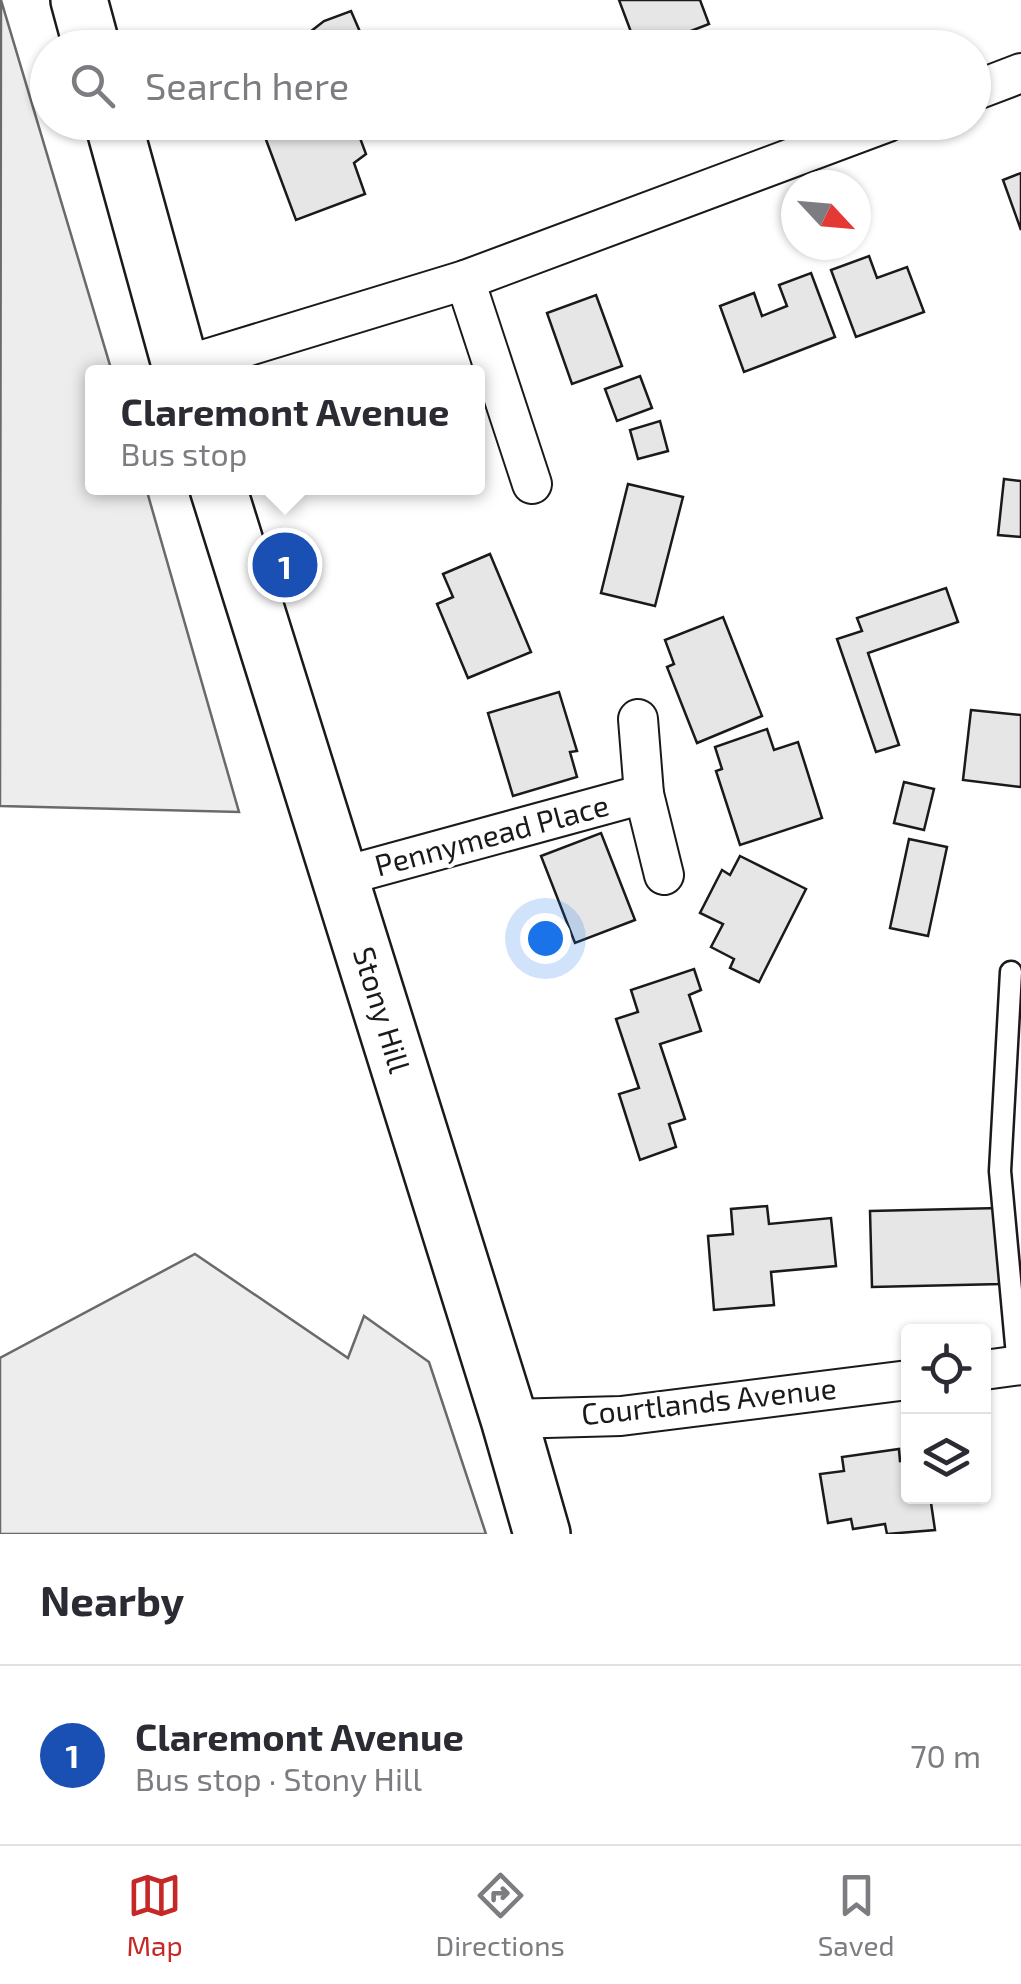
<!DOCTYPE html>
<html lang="en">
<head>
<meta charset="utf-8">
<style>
	body { margin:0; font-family:"Exo 2",sans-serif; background:#f7f7f7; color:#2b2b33 }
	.controls { position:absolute; right:30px; bottom:30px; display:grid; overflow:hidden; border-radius:10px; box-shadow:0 2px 8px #0004 }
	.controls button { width:90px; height:90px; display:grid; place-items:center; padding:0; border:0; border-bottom:2px solid #e1e1e2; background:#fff; color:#2b2b33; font:50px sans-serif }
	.compass { position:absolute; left:781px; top:170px; width:90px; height:90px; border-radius:50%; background:#fff; box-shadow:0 2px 8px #0004; rotate:116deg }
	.you { position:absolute; left:545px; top:938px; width:35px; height:35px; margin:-25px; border:8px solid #fff; border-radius:50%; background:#1a73e8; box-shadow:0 0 0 15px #1a73e833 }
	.badge { display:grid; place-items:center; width:65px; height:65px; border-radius:50%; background:#c62828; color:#fff; font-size:32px; font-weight:700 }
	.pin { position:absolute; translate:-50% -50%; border:5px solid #fff; box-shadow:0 2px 10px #0006 }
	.popup { position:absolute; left:85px; top:365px; width:400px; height:130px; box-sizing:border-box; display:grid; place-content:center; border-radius:10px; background:#fff; filter:drop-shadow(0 2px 8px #0005); font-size:32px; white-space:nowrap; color:#7c7c81 }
	.popup b { font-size:38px; color:#2b2b33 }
	.popup::after { content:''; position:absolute; left:50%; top:100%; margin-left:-20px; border:20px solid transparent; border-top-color:#fff }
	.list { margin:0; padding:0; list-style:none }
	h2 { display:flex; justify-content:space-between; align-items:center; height:130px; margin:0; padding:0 40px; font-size:42px }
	h2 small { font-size:32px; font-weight:400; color:#7c7c81 }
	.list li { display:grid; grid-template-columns:65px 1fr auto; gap:30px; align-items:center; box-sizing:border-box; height:180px; padding:0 40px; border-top:2px solid #e1e1e2 }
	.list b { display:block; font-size:38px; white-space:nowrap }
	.list p { margin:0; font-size:32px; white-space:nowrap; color:#7c7c81 }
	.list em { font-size:32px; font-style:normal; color:#7c7c81 }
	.icon { flex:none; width:55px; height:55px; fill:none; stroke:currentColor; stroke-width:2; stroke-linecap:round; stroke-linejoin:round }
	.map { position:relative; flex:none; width:1021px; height:1534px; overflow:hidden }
	.search { position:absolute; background:#fff; box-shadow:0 2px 8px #0004; left:30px; right:30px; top:30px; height:110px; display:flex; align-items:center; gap:25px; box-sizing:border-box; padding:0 35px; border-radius:55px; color:#7c7c81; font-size:38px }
	.sheet { height:310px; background:#fff }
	nav { display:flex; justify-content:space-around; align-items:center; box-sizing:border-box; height:140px; border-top:2px solid #e1e1e2; background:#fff; font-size:28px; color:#7c7c81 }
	nav a { display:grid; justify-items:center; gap:5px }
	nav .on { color:#c62828 }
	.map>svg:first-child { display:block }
	.built { fill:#ededed; stroke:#6a6a6a; stroke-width:2.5 }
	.building { fill:#e6e6e6; stroke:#1a1a1a; stroke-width:2.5 }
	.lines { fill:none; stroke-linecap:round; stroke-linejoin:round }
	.service-casing { stroke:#1a1a1a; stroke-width:25 }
	.minor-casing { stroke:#1a1a1a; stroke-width:42 }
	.primary-casing { stroke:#1a1a1a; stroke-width:60 }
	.service { stroke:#fff; stroke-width:20 }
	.minor { stroke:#fff; stroke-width:38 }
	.primary { stroke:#fff; stroke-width:55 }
	.labels { text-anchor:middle; stroke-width:8; stroke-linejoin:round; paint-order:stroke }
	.street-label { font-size:30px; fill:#1a1a1a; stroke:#fff }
</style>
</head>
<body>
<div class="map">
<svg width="1021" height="1534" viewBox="0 0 1021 1534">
	<rect width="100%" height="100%" fill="#fff"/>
	<g class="built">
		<path d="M1 0 112 372H92V488H146L239 812 0 806Z"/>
		<path d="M195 1254 348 1358 364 1316 429 1362 486 1534H0V1358Z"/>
	</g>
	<g class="building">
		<path d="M619 0H700L709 24 647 48H637Z"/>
		<path d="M351 11 367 48H316L310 32 324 21Z"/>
		<path d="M293 122H354L366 154 354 163 365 194 296 220 265 137Z"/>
		<path d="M1021 173V230L1003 180Z"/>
		<path d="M869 256 877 278 907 267 924 312 856 337 831 270Z"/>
		<path d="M811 273 835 337 744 372 720 306 754 293 762 316 787 306 779 285Z"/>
		<path d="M596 295 622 366 572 384 547 313Z"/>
		<path d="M640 376 652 408 617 421 605 389Z"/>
		<path d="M660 421 668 451 638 459 630 430Z"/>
		<path d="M1004 479 1021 481V537L998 535Z"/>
		<path d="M628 484 683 497 655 606 601 593Z"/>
		<path d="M490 554 531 652 468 678 437 604 453 597 443 574Z"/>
		<path d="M946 588 958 622 868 653 899 745 876 752 837 639 862 631 857 618Z"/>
		<path d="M723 617 762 716 697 743 667 667 674 664 665 640Z"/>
		<path d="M559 692 577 751 570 752 577 777 513 796 488 713Z"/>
		<path d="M971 710 1021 715V787L963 780Z"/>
		<path d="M767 729 774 750 798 742 822 818 740 845 716 771 722 769 715 747Z"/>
		<path d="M904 782 934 789 924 830 894 823Z"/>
		<path d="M601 833 635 920 575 943 541 856Z"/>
		<path d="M909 839 947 847 928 936 890 928Z"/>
		<path d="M740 856 806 889 759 982 730 968 734 959 711 947 723 924 700 913 722 870 730 875Z"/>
		<path d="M694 969 701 990 689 995 701 1031 660 1044 685 1119 669 1124 676 1147 640 1160 619 1094 639 1088 616 1019 638 1012 631 990Z"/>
		<path d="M767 1206 769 1224 831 1218 836 1266 771 1272 774 1305 714 1310 708 1236 733 1234 731 1209Z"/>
		<path d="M999 1208 1001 1284 872 1287 870 1211Z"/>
		<path d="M899 1449 900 1461 908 1460V1496H930L935 1530 887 1534 885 1524 853 1529 851 1519 828 1523 820 1474 844 1471 842 1457Z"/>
	</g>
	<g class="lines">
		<g class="service-casing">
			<path id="service" d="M1011 972 1000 1171 1018 1366"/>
		</g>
		<g class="minor-casing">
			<g id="minor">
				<path d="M974 91 1021 73"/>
				<path d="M465 280 532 484"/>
				<path d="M180 367 465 280 888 122"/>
				<path d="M638 719 644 794 664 875"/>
				<path d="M340 877 644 794"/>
				<path d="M984 1370 1021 1365"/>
				<path d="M509 1419 621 1416 908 1380"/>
			</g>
		</g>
		<g class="primary-casing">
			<g id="primary">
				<path d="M79 0 92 48"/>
				<path d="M113 122 182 372"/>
				<path d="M218 488 509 1419 542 1534"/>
			</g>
		</g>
		<use href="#service" class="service"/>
		<use href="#minor" class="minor"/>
		<use href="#primary" class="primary"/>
	</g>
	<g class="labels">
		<g class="street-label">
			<text transform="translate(492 836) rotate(-15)" y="10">Pennymead Place</text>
			<text transform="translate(381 1010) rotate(73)" y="10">Stony Hill</text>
			<text transform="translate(709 1402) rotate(-6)" y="10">Courtlands Avenue</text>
		</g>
	</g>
</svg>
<div class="controls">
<button><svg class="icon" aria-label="locate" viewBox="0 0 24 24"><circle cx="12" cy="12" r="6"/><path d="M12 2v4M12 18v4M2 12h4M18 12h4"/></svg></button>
<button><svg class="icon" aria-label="layers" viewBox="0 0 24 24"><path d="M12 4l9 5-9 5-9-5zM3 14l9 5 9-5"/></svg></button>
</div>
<svg class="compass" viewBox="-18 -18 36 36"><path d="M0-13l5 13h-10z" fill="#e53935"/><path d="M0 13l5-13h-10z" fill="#7c7c81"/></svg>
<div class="you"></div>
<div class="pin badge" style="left:285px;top:565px;background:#1a4fb4">1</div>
<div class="popup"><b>Claremont Avenue</b>Bus stop</div>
<div class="search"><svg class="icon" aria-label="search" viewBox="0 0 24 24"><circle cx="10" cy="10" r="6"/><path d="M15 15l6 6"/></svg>Search here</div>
</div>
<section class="sheet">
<h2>Nearby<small></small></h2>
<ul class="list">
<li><span class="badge" style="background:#1a4fb4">1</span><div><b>Claremont Avenue</b><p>Bus stop · Stony Hill</p></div><em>70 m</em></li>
</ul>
</section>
<nav>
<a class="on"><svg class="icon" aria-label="map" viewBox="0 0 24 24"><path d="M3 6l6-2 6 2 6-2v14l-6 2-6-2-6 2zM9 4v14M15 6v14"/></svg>Map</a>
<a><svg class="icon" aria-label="directions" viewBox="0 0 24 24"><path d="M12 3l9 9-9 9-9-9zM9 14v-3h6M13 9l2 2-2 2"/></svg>Directions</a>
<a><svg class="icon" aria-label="saved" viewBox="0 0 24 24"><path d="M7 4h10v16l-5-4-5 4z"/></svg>Saved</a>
</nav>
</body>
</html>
